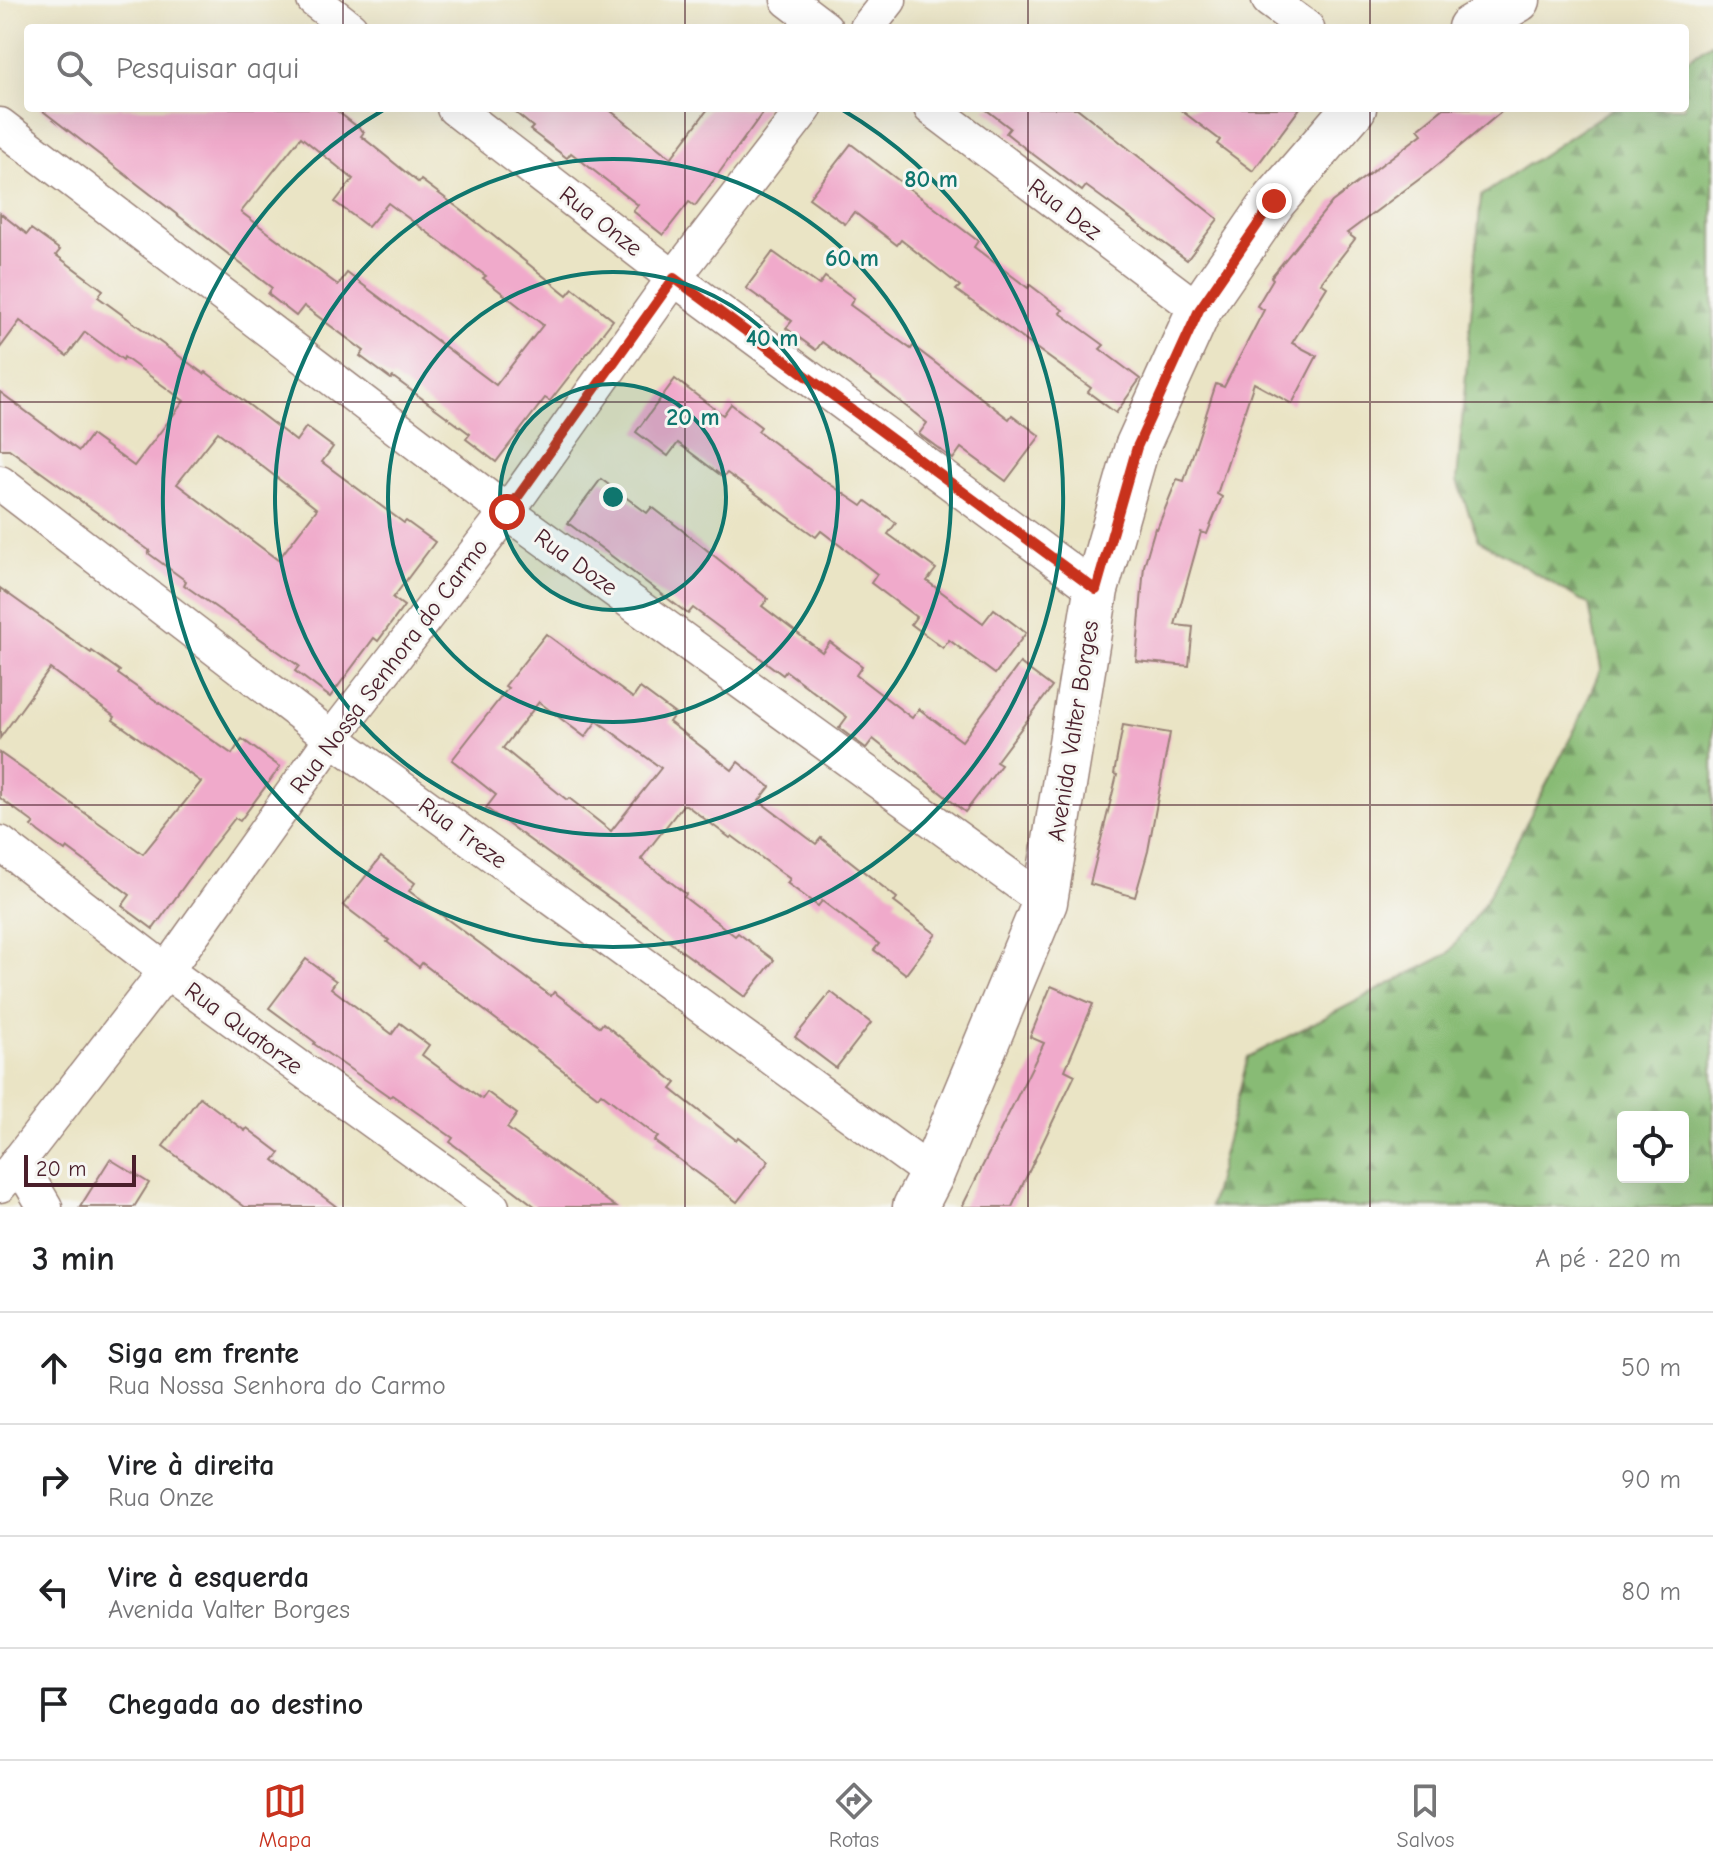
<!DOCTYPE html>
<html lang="pt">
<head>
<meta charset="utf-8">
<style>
	body { margin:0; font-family:"Comic Neue",sans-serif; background:#f6f6f6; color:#202124 }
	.controls { position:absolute; right:24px; bottom:24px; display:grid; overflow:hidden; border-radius:8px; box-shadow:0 8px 32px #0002 }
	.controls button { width:72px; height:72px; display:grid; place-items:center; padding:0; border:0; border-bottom:2px solid #e0e0e0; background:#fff; color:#202124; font:40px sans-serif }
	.scale { position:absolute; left:24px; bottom:20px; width:112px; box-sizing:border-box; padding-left:8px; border:4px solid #4a1f2b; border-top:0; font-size:22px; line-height:28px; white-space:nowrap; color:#4a1f2b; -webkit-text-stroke:6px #f6f6f2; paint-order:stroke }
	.stop { position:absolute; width:24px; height:24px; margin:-18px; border:6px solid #c8321e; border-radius:50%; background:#fff }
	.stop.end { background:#c8321e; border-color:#fff; box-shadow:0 2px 8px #0008 }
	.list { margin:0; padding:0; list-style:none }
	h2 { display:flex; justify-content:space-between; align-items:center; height:104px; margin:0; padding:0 32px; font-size:34px }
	h2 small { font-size:26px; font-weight:400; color:#757577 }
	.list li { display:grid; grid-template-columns:52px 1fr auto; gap:24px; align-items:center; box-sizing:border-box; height:112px; padding:0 32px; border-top:2px solid #e0e0e0 }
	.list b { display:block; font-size:30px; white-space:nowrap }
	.list p { margin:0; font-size:26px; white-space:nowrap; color:#757577 }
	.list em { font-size:26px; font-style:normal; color:#757577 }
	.icon { flex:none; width:44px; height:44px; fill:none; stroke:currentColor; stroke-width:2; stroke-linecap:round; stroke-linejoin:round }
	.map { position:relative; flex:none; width:1713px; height:1207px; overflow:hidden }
	.search { position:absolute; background:#fff; box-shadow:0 8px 32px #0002; left:24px; right:24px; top:24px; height:88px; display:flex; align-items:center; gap:20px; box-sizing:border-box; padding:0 28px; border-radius:8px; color:#757577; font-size:30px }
	.sheet { height:552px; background:#fff }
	nav { display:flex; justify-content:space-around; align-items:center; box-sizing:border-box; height:112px; border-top:2px solid #e0e0e0; background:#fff; font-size:22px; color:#757577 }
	nav a { display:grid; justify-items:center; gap:4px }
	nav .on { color:#c8321e }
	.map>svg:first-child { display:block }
	.forest { fill:url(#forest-firs); stroke:#696d50; stroke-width:2; fill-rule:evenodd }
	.building { fill:#f0aacb; fill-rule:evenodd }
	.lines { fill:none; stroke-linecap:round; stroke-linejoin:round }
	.street-casing { stroke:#9a8278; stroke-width:37 }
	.secondary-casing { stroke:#9a8278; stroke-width:47 }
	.street { stroke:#fff; stroke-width:34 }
	.secondary { stroke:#fff; stroke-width:44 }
	.route { stroke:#c8321e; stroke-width:10 }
	.grid { fill:none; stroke:#4a1f2b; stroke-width:2; stroke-opacity:0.55 }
	.ring { fill:none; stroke:#0f766e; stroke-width:4 }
	.labels { text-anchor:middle; stroke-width:6; stroke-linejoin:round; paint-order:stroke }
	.street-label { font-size:24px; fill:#4a1f2b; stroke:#f6f6f2 }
	.centre { fill:#0f766e; stroke:#f6f6f2; stroke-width:4 }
	.ring-label { font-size:24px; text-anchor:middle; font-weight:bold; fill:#0f766e; stroke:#f6f6f2; stroke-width:6; stroke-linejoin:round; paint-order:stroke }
</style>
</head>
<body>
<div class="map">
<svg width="1713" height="1207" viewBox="0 0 1713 1207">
	<defs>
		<pattern id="forest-firs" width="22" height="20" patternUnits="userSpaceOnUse" patternTransform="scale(2)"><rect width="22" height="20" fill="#88bb75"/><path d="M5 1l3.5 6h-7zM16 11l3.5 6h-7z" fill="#719760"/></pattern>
	</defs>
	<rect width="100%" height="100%" fill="#f6f6f2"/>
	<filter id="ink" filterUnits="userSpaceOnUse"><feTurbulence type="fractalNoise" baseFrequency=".0125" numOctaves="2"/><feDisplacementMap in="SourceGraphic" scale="16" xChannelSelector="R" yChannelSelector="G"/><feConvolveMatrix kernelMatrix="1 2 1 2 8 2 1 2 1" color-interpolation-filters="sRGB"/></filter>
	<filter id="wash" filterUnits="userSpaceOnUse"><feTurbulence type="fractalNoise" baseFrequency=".006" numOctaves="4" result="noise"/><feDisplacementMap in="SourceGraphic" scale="32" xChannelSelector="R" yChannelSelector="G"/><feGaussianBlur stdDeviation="1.8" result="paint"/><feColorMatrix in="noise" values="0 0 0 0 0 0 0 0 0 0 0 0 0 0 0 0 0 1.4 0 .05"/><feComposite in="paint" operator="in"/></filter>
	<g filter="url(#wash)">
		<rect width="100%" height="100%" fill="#eae4c5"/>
		<path class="forest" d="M1713 42V1207H1210L1248 1057 1448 954 1486 901 1576 727 1601 668 1589 605 1479 540 1457 481 1481 196 1613 108H1685V61ZM1623 1117H1683V1177H1623Z"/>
		<g id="blocks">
			<g class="building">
				<path d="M39 108H333L364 132 361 136 419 183 421 180 465 213 567 295 573 288 613 320 550 401 545 398 496 462 466 439 470 434 393 377 391 379 360 356 364 351 304 306 296 316 268 294 272 288ZM301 137 353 179 335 202 368 227 388 203 486 276 483 278 543 325 496 385 347 273 338 285 241 212Z"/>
				<path d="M510 108H607L671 158 708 109 766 108 695 206 689 202 663 235 633 211 638 205 571 153 567 158 530 130 533 127Z"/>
				<path d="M984 108H1077L1218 219 1187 260 1086 186 1082 191 1026 149 1006 133 1010 128Z"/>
				<path d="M1178 108H1300L1253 171 1217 144 1220 140Z"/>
				<path d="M1444 108H1506L1429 172 1347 233 1355 239 1321 283 1327 287 1292 343 1317 356 1292 404 1254 383 1217 494 1222 497 1207 534 1201 532 1175 625 1193 627 1189 666 1136 661 1144 566 1155 528 1157 529 1177 479 1184 481 1216 384 1224 387 1264 310 1257 306 1273 279 1271 277 1332 202 1422 134 1418 129Z"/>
				<path d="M851 144 978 241 974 247 1028 288 1030 285 1063 310 1060 313 1104 345 1100 349 1140 379 1116 413 1088 392 1091 388 956 290 960 286 901 240 897 245 854 212 845 224 809 198Z"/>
				<path d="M0 213 27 234 31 229 60 250 56 255 103 290 98 297 204 374 206 372 296 441 306 427 333 447 322 462 404 523 406 521 435 542 393 598 404 606 378 641 374 638 330 697 295 671 299 666 184 585 186 581 148 553 150 551 9 449H0V392L79 451 91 435 134 466 184 401 124 357 123 360 85 332 67 356 20 321 0 348ZM218 432 317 509 278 560 177 484Z"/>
				<path d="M773 252 819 285 825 277 854 298 850 305 911 349 913 346 1009 419 1012 415 1040 436 1006 481 961 448 953 459 919 434 927 423 883 388 822 342 816 350 786 328 792 321 746 288Z"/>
				<path d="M675 379 723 415 731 404 761 427 758 431 818 476 862 506 866 501 896 523 888 534 936 569 927 581 983 623 994 609 1026 633 995 674 949 640 943 648 911 624 916 617 871 583 877 574 821 531 816 537 727 473 723 477 678 443 668 456 636 432Z"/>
				<path d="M601 479 647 513 652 507 682 530 768 599 762 606 822 652 830 642 862 666 856 675 912 718 919 709 962 741 1020 663 1052 687 996 762 1001 765 965 812 873 739 866 748 839 728 847 717 786 671 783 675 693 608 688 614 568 523Z"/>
				<path d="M0 588 91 653 92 651 120 671 118 674 232 754 242 739 280 767 240 821 235 818 213 846 153 929 122 906 130 895 67 848 65 851 31 826 34 823 0 798V753L143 854 201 782 113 720 115 717 50 669 0 738Z"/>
				<path d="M546 634 633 698 640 688 675 714 669 722 732 770 738 762 770 787 759 801 816 844 821 838 897 898 894 902 936 934 906 974 874 950 879 944 822 901 818 906 787 883 790 879 732 836 730 838 686 805H683L641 859 686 894 684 897 735 936 738 933 774 960 745 997 486 808 496 795 452 760 508 688 505 686ZM539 702 585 737 597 721 661 768 611 831 569 798 567 800 503 748Z"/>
				<path d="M1123 725 1170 733 1148 851 1135 897 1090 884 1117 775 1114 774Z"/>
				<path d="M381 857 415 883 409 891 551 996 554 992 600 1027 603 1023 676 1083 671 1089 736 1140 738 1137 769 1161 737 1202 654 1141 658 1137 601 1093 598 1097 422 963 419 967 387 942 389 940 343 905Z"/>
				<path d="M306 959 336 981 331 988 392 1034 400 1023 429 1045 422 1055 482 1099 487 1092 517 1114 507 1128 616 1207H536L450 1142 453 1138 392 1095 390 1097 314 1044 315 1042 269 1008Z"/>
				<path d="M1051 986 1093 1004 1065 1070 1075 1075 1012 1207H962L1044 1043 1030 1037Z"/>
				<path d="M831 992 871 1023 836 1068 795 1037Z"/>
				<path d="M200 1097 245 1131 247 1128 280 1153 274 1160 337 1207H245L163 1146Z"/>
				<path d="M110 1159 149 1183 134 1207H80Z"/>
			</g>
		</g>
	</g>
	<g filter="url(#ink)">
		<use href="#blocks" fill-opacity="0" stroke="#9a8278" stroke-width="2"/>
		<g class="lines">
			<g class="street-casing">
				<g id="street">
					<path d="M314 0 350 28"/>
					<path d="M788 0 825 28"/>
					<path d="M1269 0 1307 28"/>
					<path d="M867 28 889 0"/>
					<path d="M454 108 674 278 1096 590"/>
					<path d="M931 108 1199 310"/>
					<path d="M0 125 507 512 1045 902"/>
					<path d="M0 483 332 738 932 1174"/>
					<path d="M0 843 166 971 492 1207"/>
					<path d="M18 1161 45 1207"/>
					<path d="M0 1185 166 971 332 738 507 512 674 278 805 108"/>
				</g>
			</g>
			<g class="secondary-casing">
				<g id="secondary">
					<path d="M1470 28 1518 0"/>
					<path d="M915 1207 932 1174 1045 902 1096 590 1137 447 1199 310 1274 201 1354 108"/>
				</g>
			</g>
			<use href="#street" class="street"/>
			<use href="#secondary" class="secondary"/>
		</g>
	</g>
	<g class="lines" filter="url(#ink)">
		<path class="route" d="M507 512 674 278 1096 590 1137 447 1199 310 1274 201"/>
	</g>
	<path class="grid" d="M343 0V28M685 0V28M1028 0V28M1370 0V28M343 108V1207M685 108V1207M1028 108V1207M1370 108V1207M0 402H1713M0 805H1713"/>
	<circle cx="613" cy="497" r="113" fill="#0f766e" fill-opacity=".12"/>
	<g class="ring">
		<circle cx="613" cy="497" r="113"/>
		<circle cx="613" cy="497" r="225"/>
		<circle cx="613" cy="497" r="338"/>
		<path d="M841 109A450 450 0 1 1 385 109"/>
	</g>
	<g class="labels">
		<g class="street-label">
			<text transform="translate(1065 209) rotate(37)" y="8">Rua Dez</text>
			<text transform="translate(601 221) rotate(38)" y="8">Rua Onze</text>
			<text transform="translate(576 562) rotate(36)" y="8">Rua Doze</text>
			<text transform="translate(389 666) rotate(-53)" y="8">Rua Nossa Senhora do Carmo</text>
			<text transform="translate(1073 731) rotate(-81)" y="8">Avenida Valter Borges</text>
			<text transform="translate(463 833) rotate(36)" y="8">Rua Treze</text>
			<text transform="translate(244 1028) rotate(36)" y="8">Rua Quatorze</text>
		</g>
	</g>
	<circle cx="613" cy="497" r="12" class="centre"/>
	<g class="ring-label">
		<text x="931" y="187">80 m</text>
		<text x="852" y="266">60 m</text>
		<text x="772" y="346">40 m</text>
		<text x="693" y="425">20 m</text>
	</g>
</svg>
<div class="controls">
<button><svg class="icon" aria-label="locate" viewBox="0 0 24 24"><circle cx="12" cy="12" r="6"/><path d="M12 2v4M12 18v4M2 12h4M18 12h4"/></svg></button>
</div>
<div class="scale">20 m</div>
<div class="stop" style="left:507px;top:512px"></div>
<div class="stop end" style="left:1274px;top:201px"></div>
<div class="search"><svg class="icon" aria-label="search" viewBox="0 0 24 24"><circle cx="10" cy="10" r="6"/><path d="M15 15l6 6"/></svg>Pesquisar aqui</div>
</div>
<section class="sheet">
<h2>3 min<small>A pé · 220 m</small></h2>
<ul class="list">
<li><svg class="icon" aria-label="ahead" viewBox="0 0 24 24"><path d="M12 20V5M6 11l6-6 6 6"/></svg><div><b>Siga em frente</b><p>Rua Nossa Senhora do Carmo</p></div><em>50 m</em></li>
<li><svg class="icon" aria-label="right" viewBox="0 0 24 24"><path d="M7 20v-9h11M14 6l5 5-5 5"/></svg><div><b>Vire à direita</b><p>Rua Onze</p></div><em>90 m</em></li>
<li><svg class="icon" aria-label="left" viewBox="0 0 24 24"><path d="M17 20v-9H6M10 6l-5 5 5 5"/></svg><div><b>Vire à esquerda</b><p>Avenida Valter Borges</p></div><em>80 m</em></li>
<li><svg class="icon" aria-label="arrive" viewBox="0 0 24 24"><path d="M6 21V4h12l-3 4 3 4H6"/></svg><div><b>Chegada ao destino</b></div></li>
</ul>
</section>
<nav>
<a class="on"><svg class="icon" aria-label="map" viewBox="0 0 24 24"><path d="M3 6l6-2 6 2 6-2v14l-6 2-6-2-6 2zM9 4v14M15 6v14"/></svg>Mapa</a>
<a><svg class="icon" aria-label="directions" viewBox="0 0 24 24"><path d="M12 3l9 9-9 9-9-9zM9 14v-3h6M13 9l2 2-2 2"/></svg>Rotas</a>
<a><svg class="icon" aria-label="saved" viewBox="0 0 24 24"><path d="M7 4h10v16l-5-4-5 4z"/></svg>Salvos</a>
</nav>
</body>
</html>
